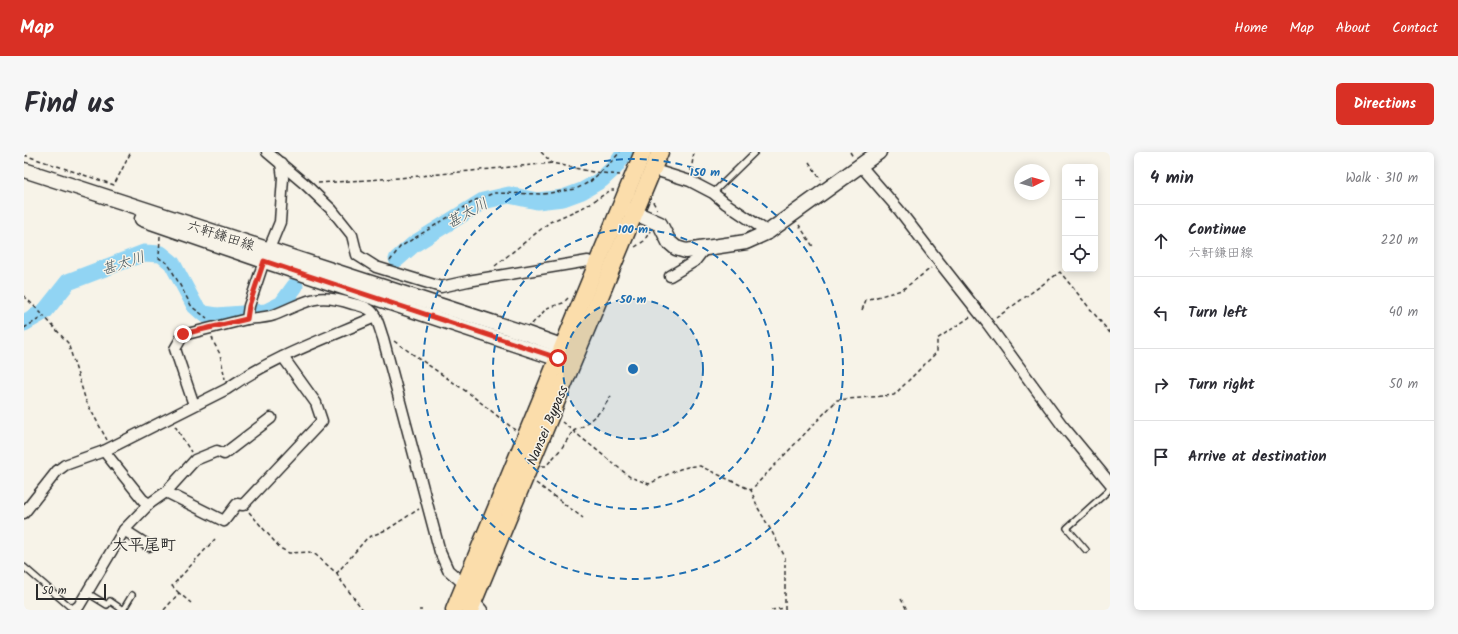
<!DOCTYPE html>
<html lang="en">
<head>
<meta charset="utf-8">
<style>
	body { margin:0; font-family:Kalam,"Klee One",sans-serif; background:#f7f7f7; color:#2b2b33 }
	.controls { position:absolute; right:12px; top:12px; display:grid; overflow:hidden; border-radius:6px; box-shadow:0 2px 10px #0003 }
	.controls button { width:36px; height:36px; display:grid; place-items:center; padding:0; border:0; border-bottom:1px solid #e1e1e2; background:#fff; color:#2b2b33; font:20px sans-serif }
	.compass { position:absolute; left:990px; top:12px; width:36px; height:36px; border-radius:50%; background:#fff; box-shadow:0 2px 10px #0003; rotate:85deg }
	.scale { position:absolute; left:12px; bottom:10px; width:70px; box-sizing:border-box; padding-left:4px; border:2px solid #2b2b2b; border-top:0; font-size:11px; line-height:14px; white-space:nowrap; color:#2b2b2b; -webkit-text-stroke:3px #f7f3e8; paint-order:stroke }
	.stop { position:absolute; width:12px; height:12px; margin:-9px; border:3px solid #d93025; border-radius:50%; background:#fff }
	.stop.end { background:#d93025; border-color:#fff; box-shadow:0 1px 4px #0008 }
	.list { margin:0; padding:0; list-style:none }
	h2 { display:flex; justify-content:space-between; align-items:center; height:52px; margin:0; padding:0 16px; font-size:17px }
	h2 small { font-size:13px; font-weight:400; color:#7c7c81 }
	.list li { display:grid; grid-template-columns:26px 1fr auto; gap:12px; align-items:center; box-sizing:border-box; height:72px; padding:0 16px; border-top:1px solid #e1e1e2 }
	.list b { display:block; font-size:15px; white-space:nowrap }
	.list p { margin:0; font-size:13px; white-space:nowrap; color:#7c7c81 }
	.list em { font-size:13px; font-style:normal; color:#7c7c81 }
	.icon { flex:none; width:22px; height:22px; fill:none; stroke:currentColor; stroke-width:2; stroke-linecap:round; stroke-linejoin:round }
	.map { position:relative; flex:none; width:1086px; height:458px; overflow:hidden; border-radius:6px }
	header { display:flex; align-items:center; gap:24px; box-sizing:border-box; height:56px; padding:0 20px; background:#d93025; color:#fff }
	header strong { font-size:19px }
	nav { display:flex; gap:22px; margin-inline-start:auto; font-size:14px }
	.intro { display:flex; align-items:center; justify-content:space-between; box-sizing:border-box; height:96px; padding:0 24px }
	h1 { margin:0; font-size:28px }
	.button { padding:10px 18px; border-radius:6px; background:#d93025; color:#fff; font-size:14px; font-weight:700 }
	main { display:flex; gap:24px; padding:0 24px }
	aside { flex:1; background:#fff; border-radius:6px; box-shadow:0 2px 10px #0003 }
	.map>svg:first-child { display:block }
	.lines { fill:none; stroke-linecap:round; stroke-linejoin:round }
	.river { stroke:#91d4f3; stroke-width:17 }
	.service-casing { stroke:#2b2b2b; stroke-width:8 }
	.minor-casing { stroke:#2b2b2b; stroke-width:13 }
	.secondary-casing { stroke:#2b2b2b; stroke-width:17 }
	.trunk-casing { stroke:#2b2b2b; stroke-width:19 }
	.path { stroke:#2b2b2b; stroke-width:1.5; stroke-dasharray:4 3; stroke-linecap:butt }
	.service { stroke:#f7f3e8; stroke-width:5 }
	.minor { stroke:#f7f3e8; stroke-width:10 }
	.secondary { stroke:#f7f3e8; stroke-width:14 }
	.trunk { stroke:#fbddab; stroke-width:16 }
	.route { stroke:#d93025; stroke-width:5 }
	.ring { fill:none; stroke:#1f6fb2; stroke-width:2; stroke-dasharray:7 5 }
	.labels { text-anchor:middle; stroke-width:3; stroke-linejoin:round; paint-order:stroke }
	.street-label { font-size:14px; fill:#2b2b2b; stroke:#f7f3e8 }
	.water-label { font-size:15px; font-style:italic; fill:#44555d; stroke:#f7f3e8 }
	.quarter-label { font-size:16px; font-weight:bold; fill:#2b2b2b; stroke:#f7f3e8 }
	.centre { fill:#1f6fb2; stroke:#f7f3e8; stroke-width:2 }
	.ring-label { font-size:12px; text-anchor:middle; font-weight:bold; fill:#1f6fb2; stroke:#f7f3e8; stroke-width:3; stroke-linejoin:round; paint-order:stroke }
</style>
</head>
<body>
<header>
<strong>Map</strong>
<nav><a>Home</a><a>Map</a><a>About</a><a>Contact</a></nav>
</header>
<div class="intro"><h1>Find us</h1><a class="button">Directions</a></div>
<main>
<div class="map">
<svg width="1086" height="458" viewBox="0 0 1086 458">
	<rect width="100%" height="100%" fill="#f7f3e8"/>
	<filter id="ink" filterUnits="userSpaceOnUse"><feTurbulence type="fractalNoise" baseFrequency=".025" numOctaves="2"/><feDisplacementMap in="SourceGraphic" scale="8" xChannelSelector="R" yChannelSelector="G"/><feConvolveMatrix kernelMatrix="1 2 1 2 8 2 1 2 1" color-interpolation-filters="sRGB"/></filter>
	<g filter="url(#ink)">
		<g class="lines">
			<g class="river">
				<path d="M373 107 390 92 459 49 485 43 513 49 539 46 558 39 577 28 591 15 601 0"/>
				<path d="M0 171 21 159 44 130 120 101 137 102 148 111 171 154 180 162 193 164 242 160 258 152 271 134"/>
			</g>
			<g class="service-casing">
				<g id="service">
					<path d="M689 41 731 0"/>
					<path d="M1062 398 1043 376 1084 339 1086 333"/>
					<path d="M0 415 45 454 51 457"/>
					<path d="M62 440 83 453 86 449 99 458"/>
					<path d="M99 458 108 443"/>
				</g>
			</g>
			<g class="minor-casing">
				<g id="minor">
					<path d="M243 0 282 33 308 58 328 83 333 103 352 115 417 135 444 129 564 109"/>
					<path d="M837 14 875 58 915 110 963 171 1038 273 1086 331"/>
					<path d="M637 20 666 29 689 41 701 51 744 80"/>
					<path d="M646 124 671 109 681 96"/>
					<path d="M223 167C232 166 241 166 250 163 284 150 290 139 329 152 334 153 342 155 346 158 353 163 356 178 359 186L416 400 424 418 441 433 450 449 458 458"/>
					<path d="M170 253 151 197 159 183 223 167 225 154 240 109 256 70 259 26 257 11"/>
					<path d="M80 299 119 348 125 352 142 340 171 308 193 299 200 302 247 266"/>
					<path d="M142 340 200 369 213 352 219 353 298 269 292 251 259 205"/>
					<path d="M0 361 33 319 41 313 80 299 203 237C248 205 301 187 351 165"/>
					<path d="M100 378 125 394"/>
					<path d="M51 457 55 454 100 378 125 352"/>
				</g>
			</g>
			<g class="secondary-casing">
				<g id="secondary">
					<path d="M0 18 501 181 549 198"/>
					<path d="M600 56 636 72 645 90 652 96 662 99 722 90 744 80 855 0"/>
					<path d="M118 67 240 109 544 210"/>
				</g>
			</g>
			<g class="trunk-casing">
				<g id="trunk">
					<path d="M430 458 619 0"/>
					<path d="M446 458 636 0"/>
				</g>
			</g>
			<g class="path">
				<path d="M517 0 528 11"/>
				<path d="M826 0 829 5"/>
				<path d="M0 3 90 33 107 0"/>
				<path d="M785 10 797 28"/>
				<path d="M667 19 670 0"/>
				<path d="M294 31 375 26 528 11 569 20 596 23"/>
				<path d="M629 50 633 57"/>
				<path d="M775 73 790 96"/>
				<path d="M136 84 135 106 143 111 146 115 168 155 183 166"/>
				<path d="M611 95 620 89 626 79"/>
				<path d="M366 109 376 95 452 48 470 41 519 42 552 37 567 29 589 8 596 0"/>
				<path d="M471 114 526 70 562 54 587 38H590"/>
				<path d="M0 144 20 164"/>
				<path d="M838 158 842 148 878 138 907 116"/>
				<path d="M972 166 1036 120 1086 181"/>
				<path d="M508 172 523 156 539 151 544 146"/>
				<path d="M0 176 20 164 44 191 62 249 83 288"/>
				<path d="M188 185 190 191 196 202 201 227"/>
				<path d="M370 189 446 242 491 278"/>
				<path d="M538 270 606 325 625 332C641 324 658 313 676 314L727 338"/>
				<path d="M151 274 167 300"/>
				<path d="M518 314H522L537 297 549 279 558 275 577 259 587 244"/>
				<path d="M512 331 559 366"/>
				<path d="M225 360 256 396 265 401 285 400 292 403 310 419 313 421 343 386 364 377 395 357"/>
				<path d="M313 421 315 426 339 458"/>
				<path d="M155 441 148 434 191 387"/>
				<path d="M877 447 883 458"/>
				<path d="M140 458 155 441 167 451"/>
				<path d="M395 458H398"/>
				<path d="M747 458 761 456"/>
				<path d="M761 458V405L748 380 734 356 727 338 813 248 870 243 913 200V187L946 165"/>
			</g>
			<use href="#service" class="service"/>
			<use href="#minor" class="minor"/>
			<use href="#secondary" class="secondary"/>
			<use href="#trunk" class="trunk"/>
		</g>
	</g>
	<g class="lines" filter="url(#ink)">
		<path class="route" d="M159 182 223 167 225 154 240 109 534 206"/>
	</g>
	<circle cx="609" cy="217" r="70" fill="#1f6fb2" fill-opacity=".12"/>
	<g class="ring">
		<circle cx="609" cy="217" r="70"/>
		<circle cx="609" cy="217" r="140"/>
		<circle cx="609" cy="217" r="210"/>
	</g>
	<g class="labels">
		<g class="street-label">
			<text transform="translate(197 83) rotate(18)" y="5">六軒鎌田線</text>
			<text transform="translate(523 273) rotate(-67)" y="5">Nansei Bypass</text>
		</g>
		<g class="water-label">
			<text transform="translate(443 61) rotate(-29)" y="5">甚太川</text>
			<text transform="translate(99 111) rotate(-18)" y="5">甚太川</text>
		</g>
		<g class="quarter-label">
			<text x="120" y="398">大平尾町</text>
		</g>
	</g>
	<circle cx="609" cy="217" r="6" class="centre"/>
	<g class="ring-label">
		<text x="681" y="24">150 m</text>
		<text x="609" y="81">100 m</text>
		<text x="609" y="151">50 m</text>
	</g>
</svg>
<div class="controls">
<button>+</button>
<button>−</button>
<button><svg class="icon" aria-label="locate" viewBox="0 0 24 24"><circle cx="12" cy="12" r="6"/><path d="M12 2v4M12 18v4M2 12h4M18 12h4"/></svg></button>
</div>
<svg class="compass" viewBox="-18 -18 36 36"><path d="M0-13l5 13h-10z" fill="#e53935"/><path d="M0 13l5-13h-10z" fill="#7c7c81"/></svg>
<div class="scale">50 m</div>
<div class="stop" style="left:534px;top:206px"></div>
<div class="stop end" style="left:159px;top:182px"></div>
</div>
<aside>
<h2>4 min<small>Walk · 310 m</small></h2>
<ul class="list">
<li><svg class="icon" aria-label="ahead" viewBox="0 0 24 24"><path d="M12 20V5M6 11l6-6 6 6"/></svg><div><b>Continue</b><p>六軒鎌田線</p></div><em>220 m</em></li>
<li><svg class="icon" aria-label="left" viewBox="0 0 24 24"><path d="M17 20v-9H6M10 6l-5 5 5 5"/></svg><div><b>Turn left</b></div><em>40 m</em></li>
<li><svg class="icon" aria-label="right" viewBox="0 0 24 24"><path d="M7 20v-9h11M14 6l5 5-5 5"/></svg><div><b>Turn right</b></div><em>50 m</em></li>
<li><svg class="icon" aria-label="arrive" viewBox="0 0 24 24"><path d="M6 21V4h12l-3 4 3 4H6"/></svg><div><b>Arrive at destination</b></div></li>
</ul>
</aside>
</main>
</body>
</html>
